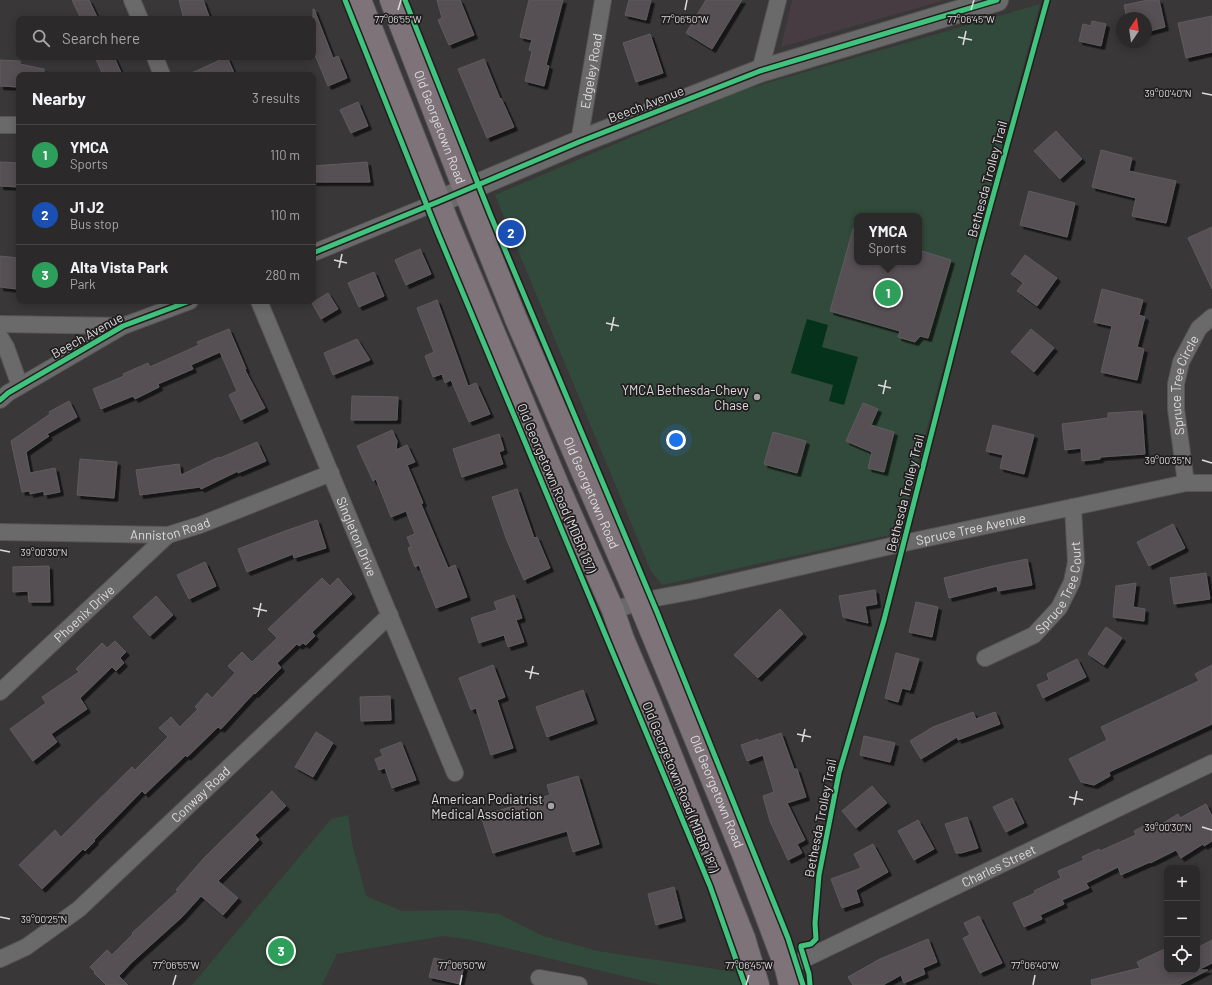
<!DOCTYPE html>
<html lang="en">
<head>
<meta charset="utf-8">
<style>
	body { margin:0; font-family:Barlow,sans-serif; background:#333132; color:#f1f3f6 }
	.controls { position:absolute; right:12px; bottom:12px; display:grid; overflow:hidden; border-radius:8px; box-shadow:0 2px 10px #0003 }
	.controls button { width:36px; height:36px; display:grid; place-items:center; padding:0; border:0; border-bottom:1px solid #474547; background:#2b292a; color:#f1f3f6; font:20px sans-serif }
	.compass { position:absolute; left:1116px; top:12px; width:36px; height:36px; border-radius:50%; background:#2b292a; box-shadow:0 2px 10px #0003; rotate:13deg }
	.you { position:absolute; left:676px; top:440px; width:14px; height:14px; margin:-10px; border:3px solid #fff; border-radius:50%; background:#1a73e8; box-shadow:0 0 0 6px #1a73e833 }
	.badge { display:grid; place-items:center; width:26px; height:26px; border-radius:50%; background:#95b2f1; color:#fff; font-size:13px; font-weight:700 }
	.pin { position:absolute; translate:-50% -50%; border:2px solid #fff; box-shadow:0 1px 4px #0006 }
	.popup { position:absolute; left:854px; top:213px; width:68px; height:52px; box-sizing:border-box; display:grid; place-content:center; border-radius:8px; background:#2b292a; filter:drop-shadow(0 1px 3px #0005); font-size:13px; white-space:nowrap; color:#a6a6a8 }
	.popup b { font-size:15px; color:#f1f3f6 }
	.popup::after { content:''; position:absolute; left:50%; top:100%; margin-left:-8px; border:8px solid transparent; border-top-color:#2b292a }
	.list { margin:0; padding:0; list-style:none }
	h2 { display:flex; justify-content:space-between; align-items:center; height:52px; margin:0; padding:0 16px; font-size:17px }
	h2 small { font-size:13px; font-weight:400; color:#a6a6a8 }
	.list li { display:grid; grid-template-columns:26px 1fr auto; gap:12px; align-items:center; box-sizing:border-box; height:60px; padding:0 16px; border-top:1px solid #474547 }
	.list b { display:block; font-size:15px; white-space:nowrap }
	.list p { margin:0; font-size:13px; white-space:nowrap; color:#a6a6a8 }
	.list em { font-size:13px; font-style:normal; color:#a6a6a8 }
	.icon { flex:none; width:22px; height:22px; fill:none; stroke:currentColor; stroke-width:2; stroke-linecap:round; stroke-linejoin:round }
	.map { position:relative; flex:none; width:1212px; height:985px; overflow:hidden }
	.search { position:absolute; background:#2b292a; box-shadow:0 2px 10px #0003; left:16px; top:16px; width:300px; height:44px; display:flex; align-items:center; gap:10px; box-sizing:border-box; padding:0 14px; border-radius:8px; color:#a6a6a8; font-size:15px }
	.panel { position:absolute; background:#2b292a; box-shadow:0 2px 10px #0003; left:16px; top:72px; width:300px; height:232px; border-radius:8px }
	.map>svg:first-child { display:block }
	.built { fill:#463c42 }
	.green { fill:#324a3b; fill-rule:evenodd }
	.water { fill:#05321b }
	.building { fill:#574f53; stroke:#5e5c5d; filter:url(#shadow) }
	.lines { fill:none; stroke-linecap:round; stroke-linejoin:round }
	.street-casing { stroke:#565455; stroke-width:18 }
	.secondary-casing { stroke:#565455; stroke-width:24 }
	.primary-casing { stroke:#565455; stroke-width:24 }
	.street { stroke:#6b6a6b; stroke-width:16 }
	.secondary { stroke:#6b6a6b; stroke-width:22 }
	.primary { stroke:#7d7379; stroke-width:22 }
	.cycleway-casing { stroke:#201e1f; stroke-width:8 }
	.cycleway { stroke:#40c37c; stroke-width:5 }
	.ticks { fill:none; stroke:#dfdcde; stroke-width:1.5 }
	.poi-dot { fill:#a5a2a4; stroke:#201e1f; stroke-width:1.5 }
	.labels { text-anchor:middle; stroke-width:3.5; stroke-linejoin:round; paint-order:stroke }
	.street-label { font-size:13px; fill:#dfdcde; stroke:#201e1f }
	.poi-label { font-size:13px; fill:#dfdcde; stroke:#201e1f; text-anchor:end }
	.ticks-label { font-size:10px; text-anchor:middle; fill:#dfdcde; stroke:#201e1f; stroke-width:3.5; stroke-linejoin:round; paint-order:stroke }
</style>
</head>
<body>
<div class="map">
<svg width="1212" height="985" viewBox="0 0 1212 985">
	<defs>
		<filter id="shadow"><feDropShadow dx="3.5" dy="3.5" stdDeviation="0" flood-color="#0009"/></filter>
	</defs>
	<rect width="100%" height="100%" fill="#393738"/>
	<path class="built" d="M792 0H945L781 47Z"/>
	<g class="green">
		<path d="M1040 4 899 533 662 585 651 571 495 195 740 91ZM857 216H919V262H857Z"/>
		<path d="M348 815 352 843 366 896 402 911 460 910 499 914 543 936 598 951 755 975 758 985H660L472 940 443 936 337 954 322 985H192L331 819Z"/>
	</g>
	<path class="water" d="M807 319 828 325 822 347 858 357 844 405 829 401 833 385 791 373Z"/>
	<g class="building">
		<path d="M72 0H89L98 19H81Z"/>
		<path d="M179 0H203L210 19H184Z"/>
		<path d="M437 0H460L474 35 449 45 438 20 442 18Z"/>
		<path d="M529 0H563L546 65 549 66 544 86 525 81 532 51 529 50 532 40 520 37Z"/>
		<path d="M629 0H651L646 20 625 15Z"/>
		<path d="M706 0H742L712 49 686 33Z"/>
		<path d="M1148 0H1159L1165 27 1146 32V18H1127L1124 5Z"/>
		<path d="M313 9H314L333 58 338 56 347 78 328 86 313 50Z"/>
		<path d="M1212 16V52L1186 58 1178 23Z"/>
		<path d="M1092 21 1106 24 1101 46 1079 41 1083 24 1091 26Z"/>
		<path d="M650 34 663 73 636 82 623 43Z"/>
		<path d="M95 57H114L122 75H103Z"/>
		<path d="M227 57 235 75H187Z"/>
		<path d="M484 59 500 99 501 98 514 127 487 138 458 69Z"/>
		<path d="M0 60 20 61V64L44 69V75H19V87L0 86Z"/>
		<path d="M358 102 368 126 351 133 340 110Z"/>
		<path d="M1056 131 1082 159 1060 179 1034 151Z"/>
		<path d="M1101 150 1132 158 1129 171 1176 181 1166 223 1132 216 1136 198 1092 187Z"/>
		<path d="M0 162 19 163V187L0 186Z"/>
		<path d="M367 162 370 182H313V166Z"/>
		<path d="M1029 191 1075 203 1067 237 1020 225Z"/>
		<path d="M1212 227V289L1188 238Z"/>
		<path d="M853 229 857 230V262H919L922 251 951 260 928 338 920 336 915 342 898 337 900 331 830 311Z"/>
		<path d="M420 249 431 274 406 285 395 260Z"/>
		<path d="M1025 255 1057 278 1037 306 1017 291 1023 283 1011 274Z"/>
		<path d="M0 256 19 258 17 289 0 287Z"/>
		<path d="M374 272 384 296 359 307 348 283Z"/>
		<path d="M1102 289 1143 300 1139 315 1145 317 1137 347 1144 349 1137 380 1101 372 1112 326 1094 322Z"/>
		<path d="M328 293 338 309 321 319 312 303Z"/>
		<path d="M437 300 468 386 476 383 490 414 469 422 451 380 445 383 442 374 433 377 425 356 434 352 417 308Z"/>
		<path d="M229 329 246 369 245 370 265 408 241 420 229 395 237 391 220 352 191 365 193 369 158 384 159 387 135 399 133 396 101 409 93 389 124 376 123 374 148 363 150 367 199 345 197 342Z"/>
		<path d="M1031 329 1054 348 1034 372 1011 352Z"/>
		<path d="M357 339 370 360 333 375 324 353Z"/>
		<path d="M352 396 398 397 397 420H351Z"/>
		<path d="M69 401 77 417 47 434 49 436 26 452 30 473 55 468 60 492 44 495V491L30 494V491L22 492 11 441 50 414 49 412Z"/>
		<path d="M863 403 878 409 871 425 894 432 884 472 868 468 872 452 846 441Z"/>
		<path d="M1142 411 1145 454 1100 457V459L1082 461 1081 448 1065 450 1062 424 1108 418V413Z"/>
		<path d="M993 425 1034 435 1024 474 1000 468 1003 455 986 451Z"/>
		<path d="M392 430 397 441 396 450 407 445 415 462 407 465 423 503 421 504 448 568 455 565 467 597 436 608 419 565 415 567 408 548 411 547 407 537 415 534 406 511 391 517 376 479 373 481 357 446Z"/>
		<path d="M773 432 806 441 797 473 764 464Z"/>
		<path d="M499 434 504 450 499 452 503 464 462 477 453 449Z"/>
		<path d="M257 442 266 461 238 473V471L201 489 200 487 140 495 136 470 179 464 181 475 219 457 220 458Z"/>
		<path d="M80 459 117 462 114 498 77 495Z"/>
		<path d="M517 489 534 538 537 537 550 568 524 580 506 538 492 497Z"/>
		<path d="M317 520 326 548 294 558 293 554 247 572 238 549 285 531Z"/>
		<path d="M1173 524 1185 548 1149 566 1137 542Z"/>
		<path d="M1027 559 1032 585 998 591 997 586 949 598 944 578 993 566Z"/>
		<path d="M205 562 216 586 189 599 177 575Z"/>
		<path d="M49 566 50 602H29L28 591 13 592V567Z"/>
		<path d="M1206 573 1210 599 1174 604 1170 578Z"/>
		<path d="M322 578 330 586 338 578 352 594 312 632 315 636 306 645 303 643 299 646 297 644 277 663 281 668 255 694 254 693 221 729 218 727 187 757 186 755 145 794 142 791 94 840 95 841 85 851 83 849 42 889 19 865 55 830 61 837 132 767 135 770 168 737 159 728 171 717 180 727 198 709 195 707 207 693 212 698 235 673 228 666 242 652 252 662 277 638 268 629Z"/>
		<path d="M1136 583 1133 607 1145 609 1144 621 1113 617 1116 586Z"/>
		<path d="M875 590 877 604 865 606 868 623 843 617 839 596Z"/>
		<path d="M514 595 522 618 516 620 524 642 508 647 504 635 479 643 471 618 497 610 494 602Z"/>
		<path d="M156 596 173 615 150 636 133 617Z"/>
		<path d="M916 602 938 607 932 637 909 632Z"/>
		<path d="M780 609 803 634 758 678 734 655Z"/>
		<path d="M1106 627 1122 638 1104 665 1088 654Z"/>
		<path d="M115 641 126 652 120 658 124 663 116 671 112 667 80 698 87 709 51 734 57 742 33 761 10 729 46 703 42 697 79 672 76 669 102 643 107 648Z"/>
		<path d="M896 653 919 659 910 690 902 688 898 702 885 698Z"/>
		<path d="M1077 659 1086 677 1043 698 1037 685 1049 680 1047 674Z"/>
		<path d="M493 665 505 697 497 700 513 748 491 755 476 708 471 710 459 678Z"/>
		<path d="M1212 665V724L1109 772 1110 776 1094 785 1081 782 1069 759 1107 740 1101 727 1199 681 1195 674Z"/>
		<path d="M583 690 594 720 547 737 536 707Z"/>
		<path d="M390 696 391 720 361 721 360 697Z"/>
		<path d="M973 712 976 719 995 712 1000 724 958 740 957 737 921 759 910 741 933 727Z"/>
		<path d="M316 732 333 743 313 777 295 767Z"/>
		<path d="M781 733 794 769H797L806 797 787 803 805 840 797 844 802 853 788 860 770 821 763 796 774 792 763 755 747 761 741 745 758 739V741Z"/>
		<path d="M864 736 895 743 890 762 860 755Z"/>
		<path d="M401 742 416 780 392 788 385 768 379 770 375 759 383 756 380 750Z"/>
		<path d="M578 776 599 844 573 852 567 831 493 853 481 816 550 795 547 785Z"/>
		<path d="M872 786 887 803 856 828 842 811Z"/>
		<path d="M272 791 286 806 255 835 259 840 218 881 238 898 223 915 201 896 182 917 131 963 119 976 128 985H106L94 973 95 972 90 967 107 950 112 955 133 934 132 933 178 891 176 890 204 858Z"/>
		<path d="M1012 798 1024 823 1006 832 993 807Z"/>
		<path d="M1206 804 1212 816V841L1204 846 1203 844 1181 858 1176 850 1150 863V862L1121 875 1118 867 1086 883 1089 888 1062 900 1064 904 1040 915 1042 919 1024 927 1013 903 1035 893 1034 891 1061 878 1058 871 1084 860 1082 857 1099 849 1100 851 1136 835 1134 831 1152 822 1156 828 1178 814 1180 818Z"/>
		<path d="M967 817 978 848 961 853H956L945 824Z"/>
		<path d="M918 820 934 849 914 860 898 831Z"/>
		<path d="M873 844 888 872 856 890 860 902 842 908 831 879 861 868 854 854Z"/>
		<path d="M674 887 682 918 656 925 648 894Z"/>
		<path d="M979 916 1002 963 980 973 963 938 970 935 964 923Z"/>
		<path d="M928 939 937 962 923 968 925 974 904 983 901 975 883 985H853L848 977 880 959Z"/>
		<path d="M1212 940V963L1198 970H1208L1179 985H1092L1091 980 1140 968 1137 962 1167 948V970H1197V948Z"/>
		<path d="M434 958 464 965 460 984 429 977Z"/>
	</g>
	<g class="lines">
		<g class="street-casing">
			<g id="street">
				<path d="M132 0 140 19"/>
				<path d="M155 57 162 75"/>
				<path d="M760 71 778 0"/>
				<path d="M0 125H19"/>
				<path id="s1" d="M579 142 603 0"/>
				<path d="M313 253 440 201"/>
				<path id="s2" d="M259 301 455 773"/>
				<path d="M0 324 122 326"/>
				<path d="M0 337 6 347 20 386"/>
				<path d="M0 400 8 393 123 326 190 301"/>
				<path id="s3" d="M1186 483 1176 409V384L1181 362 1199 328 1212 317"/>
				<path id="s4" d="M0 532 168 535 200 525 331 473"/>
				<path id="s5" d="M613 610 651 599 694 591 904 543 1186 483H1212"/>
				<path id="s6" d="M985 658 1034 635 1059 608 1072 582 1076 562 1073 507"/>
				<path id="s7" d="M0 692 168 535"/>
				<path id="s8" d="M0 959 26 947 79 909 390 615"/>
				<path id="s9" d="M786 968 1212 763"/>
				<path d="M539 978 579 985"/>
			</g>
		</g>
		<g class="secondary-casing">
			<path id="secondary" d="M440 201 579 142 760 71 997 0"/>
		</g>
		<g class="primary-casing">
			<g id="primary">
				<path d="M360 0 448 223 559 488 613 610 623 639 648 698 744 938 758 985"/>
				<path id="s10" d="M391 0 473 212 516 319 639 602 743 854 786 968 790 985"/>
			</g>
		</g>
		<use href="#street" class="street"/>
		<use href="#secondary" class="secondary"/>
		<use href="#primary" class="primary"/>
		<g class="cycleway-casing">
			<g id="cycleway">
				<path d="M345 0 437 231 710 886 745 985"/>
				<path d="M405 0 490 214 657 612 788 938 803 985"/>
				<path d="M313 253 440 201 579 142 760 71 997 0"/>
				<path d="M0 400 8 393 123 326 190 301"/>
				<path d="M810 985 809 974 801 948V946L811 944 816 939 815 923 819 875 839 773 884 620 979 247 1047 0"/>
			</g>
		</g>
		<use href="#cycleway" class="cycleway"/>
	</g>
	<path class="ticks" d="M398 10 401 0M685 10 687 0M971 10 974 0M958 37 972 40M963 45 966 31M1202 93 1212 95M334 260 347 263M339 268 342 254M606 323 619 326M611 331 614 317M878 385 891 388M883 394 886 380M1202 460 1212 463M0 550 10 552M253 608 267 611M258 617 261 603M525 671 539 674M530 679 533 666M797 734 811 737M802 742 805 729M1069 797 1083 800M1074 805 1077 791M1202 827 1212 830M0 917 10 919M173 985 176 975M460 985 462 975M746 985 749 975M1033 985 1035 975"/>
	<g class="poi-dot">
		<circle cx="757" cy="397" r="4"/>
		<circle cx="551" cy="806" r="4"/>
	</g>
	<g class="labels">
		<g class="street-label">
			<text dy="5" stroke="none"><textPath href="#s1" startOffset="72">Edgeley Road</textPath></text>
			<text transform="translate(646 104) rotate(-21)" y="5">Beech Avenue</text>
			<text dy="5" stroke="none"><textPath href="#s10" startOffset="136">Old Georgetown Road</textPath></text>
			<text transform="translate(987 179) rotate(-75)" y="5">Bethesda Trolley Trail</text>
			<text transform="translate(87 335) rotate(-29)" y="5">Beech Avenue</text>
			<text dy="5" stroke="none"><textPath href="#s3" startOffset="100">Spruce Tree Circle</textPath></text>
			<text transform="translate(557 488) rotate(67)" y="5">Old Georgetown Road (MDBR 187)</text>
			<text dy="5" stroke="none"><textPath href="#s10" startOffset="532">Old Georgetown Road</textPath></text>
			<text transform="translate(905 493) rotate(-76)" y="5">Bethesda Trolley Trail</text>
			<text dy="5" stroke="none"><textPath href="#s4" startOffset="171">Anniston Road</textPath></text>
			<text dy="5" stroke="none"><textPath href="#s5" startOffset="367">Spruce Tree Avenue</textPath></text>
			<text dy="5" stroke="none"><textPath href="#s2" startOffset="255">Singleton Drive</textPath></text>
			<text dy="5" stroke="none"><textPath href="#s6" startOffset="110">Spruce Tree Court</textPath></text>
			<text dy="5" stroke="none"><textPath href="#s7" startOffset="115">Phoenix Drive</textPath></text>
			<text transform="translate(681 787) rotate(68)" y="5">Old Georgetown Road (MDBR 187)</text>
			<text dy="5" stroke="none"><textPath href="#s10" startOffset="856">Old Georgetown Road</textPath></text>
			<text dy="5" stroke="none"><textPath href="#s8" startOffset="261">Conway Road</textPath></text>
			<text transform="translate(820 818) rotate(-79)" y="5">Bethesda Trolley Trail</text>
			<text dy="5" stroke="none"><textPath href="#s9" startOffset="236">Charles Street</textPath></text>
		</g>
		<g class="poi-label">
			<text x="749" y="395">YMCA Bethesda-Chevy<tspan x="749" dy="15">Chase</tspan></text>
			<text x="543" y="804">American Podiatrist<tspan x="543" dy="15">Medical Association</tspan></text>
		</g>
	</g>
	<g class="ticks-label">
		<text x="398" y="23">77°06'55"W</text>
		<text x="685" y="23">77°06'50"W</text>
		<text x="971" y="23">77°06'45"W</text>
		<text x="1168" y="97">39°00'40"N</text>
		<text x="1168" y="464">39°00'35"N</text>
		<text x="44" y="556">39°00'30"N</text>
		<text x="1168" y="831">39°00'30"N</text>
		<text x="44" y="923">39°00'25"N</text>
		<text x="176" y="969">77°06'55"W</text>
		<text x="462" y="969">77°06'50"W</text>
		<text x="749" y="969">77°06'45"W</text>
		<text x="1035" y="969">77°06'40"W</text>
	</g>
</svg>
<div class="controls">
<button>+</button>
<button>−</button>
<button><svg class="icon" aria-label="locate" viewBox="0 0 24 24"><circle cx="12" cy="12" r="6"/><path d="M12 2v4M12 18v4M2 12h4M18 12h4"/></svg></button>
</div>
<svg class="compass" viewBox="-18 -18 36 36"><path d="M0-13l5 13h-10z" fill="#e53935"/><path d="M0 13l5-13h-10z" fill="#a6a6a8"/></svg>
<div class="you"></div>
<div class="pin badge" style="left:888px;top:293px;background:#2e9e5b">1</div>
<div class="popup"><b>YMCA</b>Sports</div>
<div class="pin badge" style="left:511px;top:233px;background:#1a4fb4">2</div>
<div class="pin badge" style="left:281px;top:951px;background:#2e9e5b">3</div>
<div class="search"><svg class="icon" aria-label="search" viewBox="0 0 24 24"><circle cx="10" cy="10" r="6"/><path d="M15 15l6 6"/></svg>Search here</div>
<section class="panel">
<h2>Nearby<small>3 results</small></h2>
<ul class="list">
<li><span class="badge" style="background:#2e9e5b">1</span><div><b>YMCA</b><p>Sports</p></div><em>110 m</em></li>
<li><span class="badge" style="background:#1a4fb4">2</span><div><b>J1 J2</b><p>Bus stop</p></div><em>110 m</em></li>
<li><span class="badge" style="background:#2e9e5b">3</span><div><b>Alta Vista Park</b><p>Park</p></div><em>280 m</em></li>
</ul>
</section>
</div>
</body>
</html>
